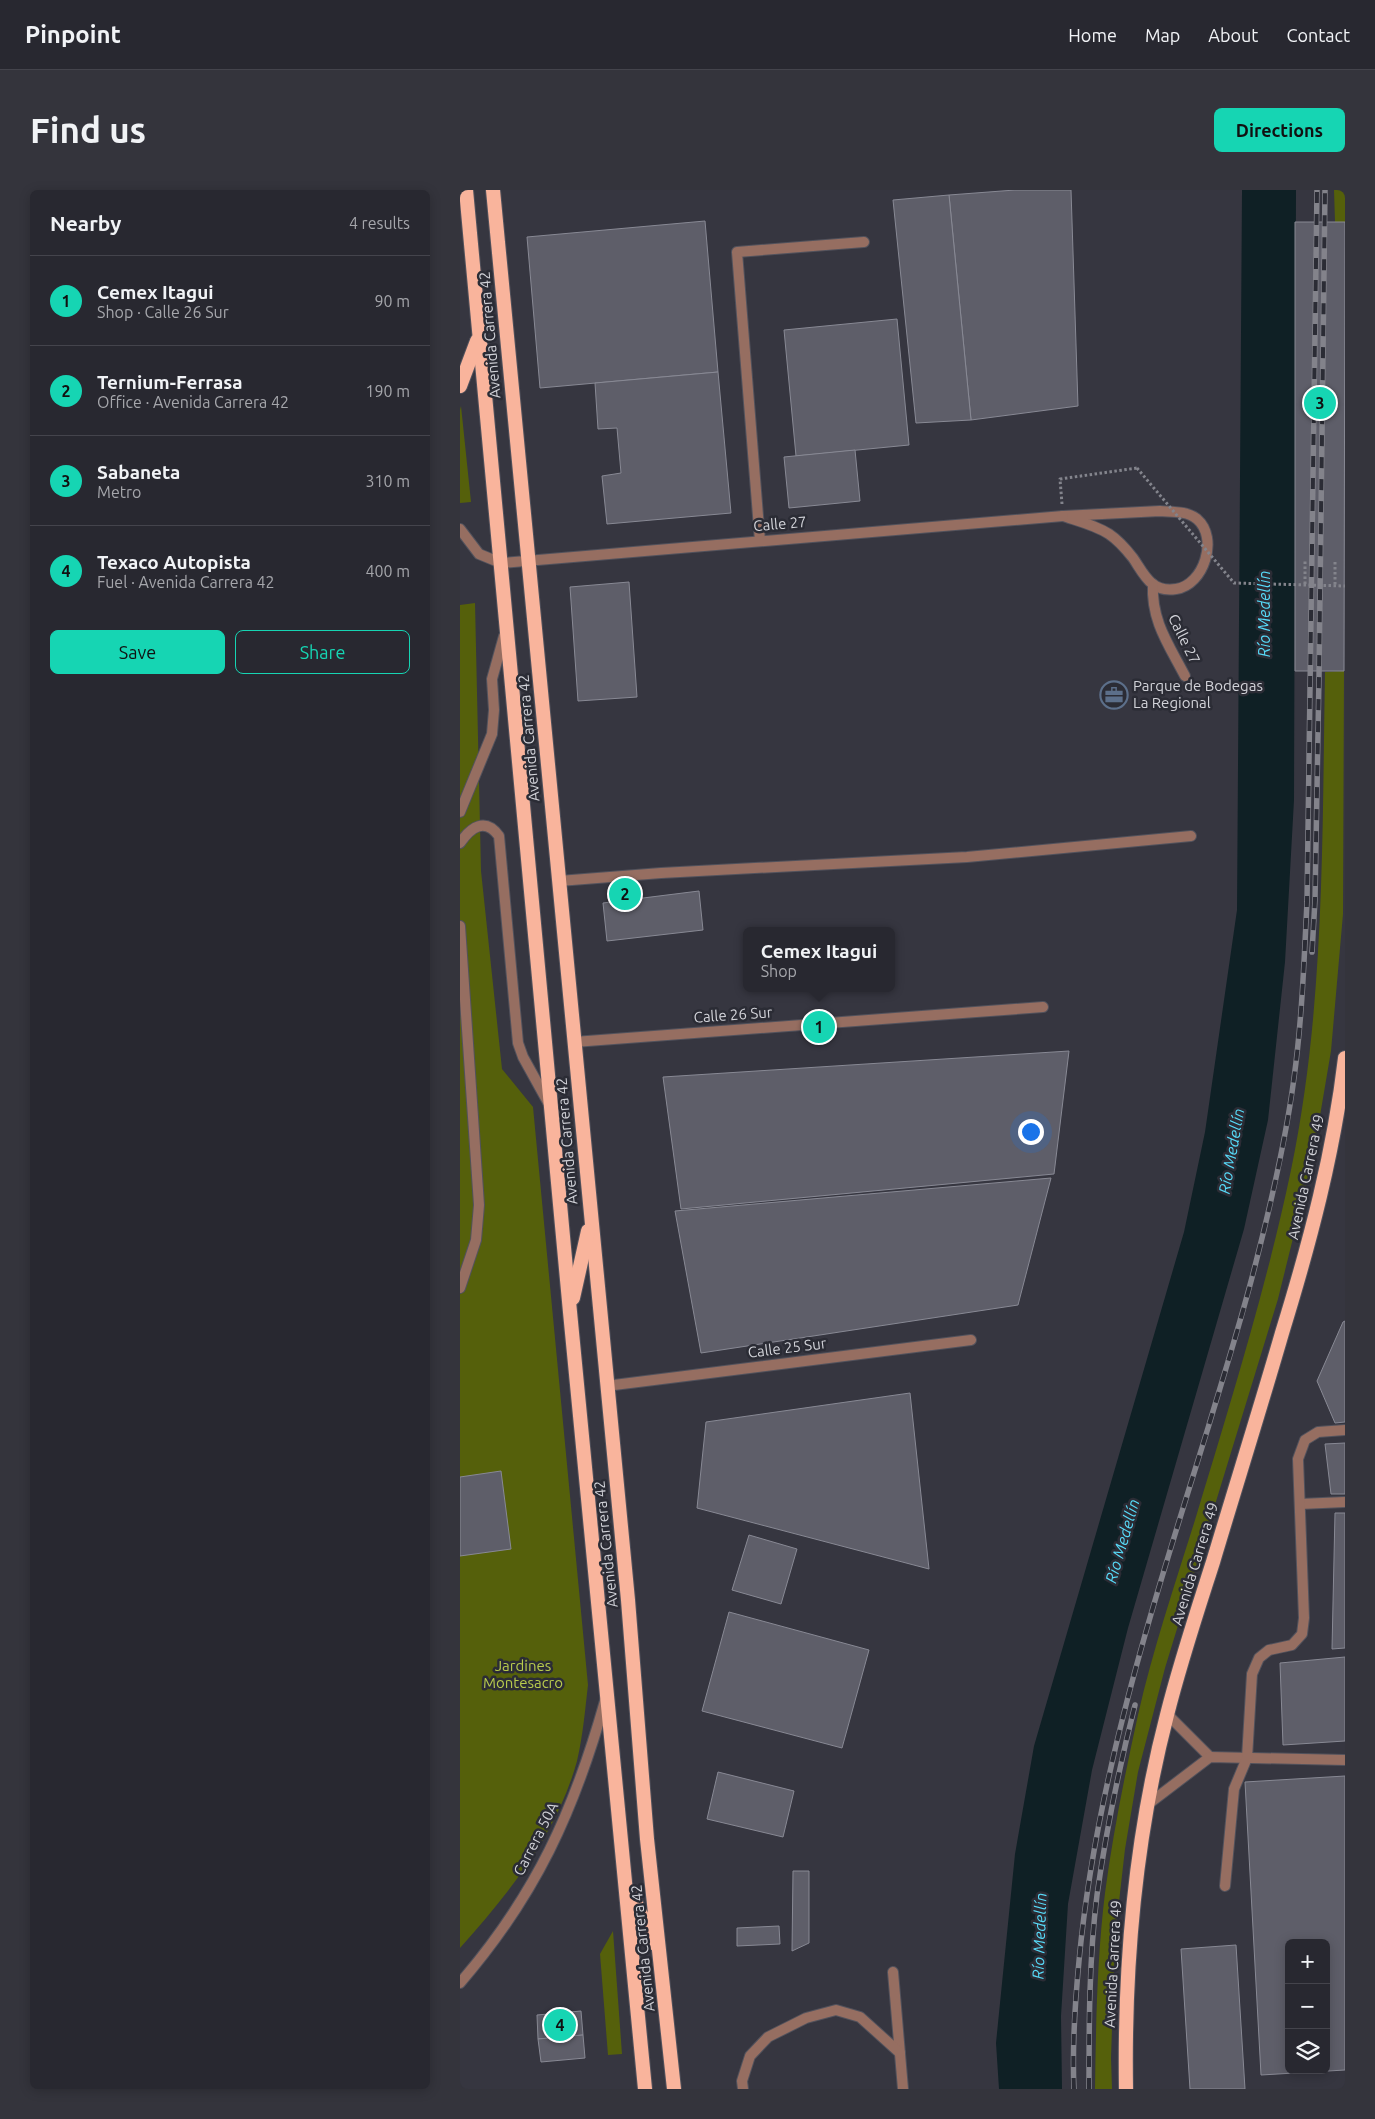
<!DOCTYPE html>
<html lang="en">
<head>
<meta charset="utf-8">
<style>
	body { margin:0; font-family:Ubuntu,sans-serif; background:#34343c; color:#f1f3f6 }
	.controls { position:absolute; right:15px; bottom:15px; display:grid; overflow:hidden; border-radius:8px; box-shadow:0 2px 12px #0003 }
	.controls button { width:45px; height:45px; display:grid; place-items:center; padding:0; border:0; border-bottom:1px solid #44444c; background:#282830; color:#f1f3f6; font:25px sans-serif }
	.you { position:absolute; left:570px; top:941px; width:18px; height:18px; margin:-12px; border:4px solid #fff; border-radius:50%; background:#1a73e8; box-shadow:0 0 0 8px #1a73e833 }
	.badge { display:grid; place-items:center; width:32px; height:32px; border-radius:50%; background:#16d5b3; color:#111; font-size:16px; font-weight:700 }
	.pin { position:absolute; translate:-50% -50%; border:2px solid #fff; box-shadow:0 1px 5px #0006 }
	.popup { position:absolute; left:283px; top:737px; width:152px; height:65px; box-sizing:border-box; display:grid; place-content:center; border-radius:8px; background:#282830; filter:drop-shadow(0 1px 4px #0005); font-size:16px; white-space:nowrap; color:#a5a6ab }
	.popup b { font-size:19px; color:#f1f3f6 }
	.popup::after { content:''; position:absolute; left:50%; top:100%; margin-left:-10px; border:10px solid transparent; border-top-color:#282830 }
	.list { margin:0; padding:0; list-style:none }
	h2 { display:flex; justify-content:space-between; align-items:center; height:65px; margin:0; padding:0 20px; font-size:21px }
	h2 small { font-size:16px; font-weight:400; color:#a5a6ab }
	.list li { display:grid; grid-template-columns:32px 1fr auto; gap:15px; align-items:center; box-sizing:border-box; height:90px; padding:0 20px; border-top:1px solid #44444c }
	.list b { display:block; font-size:19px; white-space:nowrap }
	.list p { margin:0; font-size:16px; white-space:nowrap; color:#a5a6ab }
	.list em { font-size:16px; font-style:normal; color:#a5a6ab }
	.actions { display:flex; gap:10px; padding:15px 20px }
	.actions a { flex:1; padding:11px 0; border:1px solid #16d5b3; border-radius:8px; text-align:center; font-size:18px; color:#16d5b3 }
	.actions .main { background:#16d5b3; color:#111 }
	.icon { flex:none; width:28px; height:28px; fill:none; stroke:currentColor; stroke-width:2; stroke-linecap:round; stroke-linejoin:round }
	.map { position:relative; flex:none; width:885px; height:1899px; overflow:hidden; border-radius:8px }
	header { display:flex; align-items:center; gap:30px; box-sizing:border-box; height:70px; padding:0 25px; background:#282830; border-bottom:1px solid #44444c }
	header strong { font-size:24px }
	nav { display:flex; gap:28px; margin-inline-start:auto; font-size:18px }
	.intro { display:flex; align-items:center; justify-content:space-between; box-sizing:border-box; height:120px; padding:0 30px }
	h1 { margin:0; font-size:35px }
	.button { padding:12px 22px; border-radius:8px; background:#16d5b3; color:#111; font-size:18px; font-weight:700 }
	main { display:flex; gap:30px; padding:0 30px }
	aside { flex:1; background:#282830; border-radius:8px; box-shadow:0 2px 12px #0003 }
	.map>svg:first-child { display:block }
	.green { fill:#55600b }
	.water { fill:#0f2025 }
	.building { fill:#5e5e69; stroke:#888994; fill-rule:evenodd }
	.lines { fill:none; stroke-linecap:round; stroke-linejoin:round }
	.service-casing { stroke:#52525c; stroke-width:12 }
	.minor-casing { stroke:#52525c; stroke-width:12 }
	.tertiary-casing { stroke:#52525c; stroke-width:12 }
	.trunk-casing { stroke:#52525c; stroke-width:16 }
	.path { stroke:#83848c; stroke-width:3; stroke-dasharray:2.5 2.5; stroke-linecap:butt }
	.service { stroke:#966e61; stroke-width:10 }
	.minor { stroke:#966e61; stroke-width:10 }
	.tertiary { stroke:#966e61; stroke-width:10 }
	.trunk { stroke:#f9b49c; stroke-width:14 }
	.rail-casing { stroke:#83838b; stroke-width:5.5 }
	.rail { stroke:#2b2c35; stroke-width:4; stroke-dasharray:11; stroke-linecap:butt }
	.path-bridge { stroke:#83848c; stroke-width:3; stroke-dasharray:2.5 2.5; stroke-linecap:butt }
	.labels { text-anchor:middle; stroke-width:5; stroke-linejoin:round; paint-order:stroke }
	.street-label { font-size:15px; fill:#d2d3d9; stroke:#2b2c35 }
	.poi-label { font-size:15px; fill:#d2d3d9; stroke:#2b2c35; text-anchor:start }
	.park-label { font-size:15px; fill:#b8cb4d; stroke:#2b2c35 }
	.water-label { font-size:16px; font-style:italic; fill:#57dbf9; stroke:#2b2c35 }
</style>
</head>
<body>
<header>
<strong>Pinpoint</strong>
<nav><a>Home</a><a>Map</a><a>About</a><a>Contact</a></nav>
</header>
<div class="intro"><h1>Find us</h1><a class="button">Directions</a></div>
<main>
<aside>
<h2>Nearby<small>4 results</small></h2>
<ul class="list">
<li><span class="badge">1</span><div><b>Cemex Itagui</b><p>Shop · Calle 26 Sur</p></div><em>90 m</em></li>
<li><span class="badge">2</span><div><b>Ternium-Ferrasa</b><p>Office · Avenida Carrera 42</p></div><em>190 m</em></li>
<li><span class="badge">3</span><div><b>Sabaneta</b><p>Metro</p></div><em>310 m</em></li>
<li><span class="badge">4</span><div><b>Texaco Autopista</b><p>Fuel · Avenida Carrera 42</p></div><em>400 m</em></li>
</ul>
<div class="actions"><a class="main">Save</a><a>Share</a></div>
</aside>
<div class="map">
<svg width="885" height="1899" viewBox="0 0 885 1899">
	<rect width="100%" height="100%" fill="#363640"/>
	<g class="green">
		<path d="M874 0H885V32H875Z"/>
		<path d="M1 216 11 312 0 313V220Z"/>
		<path d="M15 413 21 681 42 879 73 917 128 1495C125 1520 123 1546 117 1571 97 1644 49 1703 0 1758V415Z"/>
		<path d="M884 481 883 724 871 861 853 967 818 1109 705 1478 678 1582 665 1659 655 1747 651 1868 652 1899H635C636 1834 637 1768 645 1703 653 1643 665 1584 678 1525 693 1459 715 1394 735 1330 770 1214 806 1099 831 980 865 817 862 647 865 482Z"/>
		<path d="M153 1741 162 1864 148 1865 140 1764Z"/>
	</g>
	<path class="water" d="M782 0H836L834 610 825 772 808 930 784 1039 668 1438 632 1580 608 1714 601 1826 602 1899H539L536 1853 555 1664 574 1556 724 1042 745 942 777 720Z"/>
	<g class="building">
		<path d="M555 0H611L618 216 511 230 489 5Z"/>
		<path d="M489 5 511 230 456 233 433 10Z"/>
		<path d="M245 31 258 182 80 198 67 47Z"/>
		<path d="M835 32H885L884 481H835Z"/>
		<path d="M437 129 449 255 336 266 324 140Z"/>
		<path d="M258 182 271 323 147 334 142 286 161 283 157 238 138 239 135 193Z"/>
		<path d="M395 260 400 311 329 318 324 267Z"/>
		<path d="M169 392 177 507 118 511 110 397Z"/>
		<path d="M239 701 243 740 147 751 143 713Z"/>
		<path d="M609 861 594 984 221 1019 203 887Z"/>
		<path d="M591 988 558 1115 241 1163 215 1021Z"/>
		<path d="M885 1131V1232L875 1233 857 1191 883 1132Z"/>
		<path d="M450 1203 469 1379 237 1318 246 1232Z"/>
		<path d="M885 1253V1304H871L865 1254Z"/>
		<path d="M41 1281 51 1359 0 1366V1287Z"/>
		<path d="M875 1323H885V1458L872 1459Z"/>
		<path d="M289 1345 337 1359 321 1414 272 1400Z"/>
		<path d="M269 1422 409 1460 382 1558 242 1521Z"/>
		<path d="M885 1467V1551L823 1555 820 1473Z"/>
		<path d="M258 1582 334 1601 323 1647 247 1629Z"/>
		<path d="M885 1586V1880L801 1885 785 1592ZM829 1753H866V1880H829Z"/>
		<path d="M333 1681H349V1753L332 1761Z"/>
		<path d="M319 1736 320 1754 277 1756V1738Z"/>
		<path d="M776 1755 785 1899H730L721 1759Z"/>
		<path d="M121 1821 123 1845 78 1849 77 1825Z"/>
		<path d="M123 1845 125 1868 81 1872 78 1849Z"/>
	</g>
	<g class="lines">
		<g class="service-casing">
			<g id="service">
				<path d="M300 351 277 62 404 52"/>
				<path d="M0 622 32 544 34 520 32 489 44 446"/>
				<path d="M0 653C11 637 25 627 39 646L58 853 63 867 89 914"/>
				<path d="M99 691 201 683 507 667 731 646"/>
				<path d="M0 736 19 1015 16 1050 0 1098"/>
				<path d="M840 1314 885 1312"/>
				<path d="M707 1524 750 1567"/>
				<path d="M687 1615 750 1567 885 1570"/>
				<path d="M765 1696 774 1599 787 1568 792 1484 799 1468 809 1460 832 1455 842 1444 844 1428 838 1269 845 1250 858 1242 885 1240"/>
				<path d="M433 1782 443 1899"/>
				<path d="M283 1899 282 1891 290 1866 308 1847 346 1828 376 1820 400 1827 440 1863"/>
			</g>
		</g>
		<g class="minor-casing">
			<g id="minor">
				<path d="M700 321C713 322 727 321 737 329 759 348 744 395 716 399 691 403 684 384 673 368 666 359 658 350 649 344 635 335 618 331 603 326Z"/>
				<path d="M0 339 19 364 41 373 603 326"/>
				<path d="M693 394C691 431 709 455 725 486"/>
				<path d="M114 852 583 817"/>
				<path d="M146 1196 511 1150"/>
			</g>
		</g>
		<g class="tertiary-casing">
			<path id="tertiary" d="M0 1793C76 1705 114 1621 145 1511"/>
		</g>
		<g class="trunk-casing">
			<g id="trunk">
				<path d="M6 0 110 1122 185 1899"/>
				<path d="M33 0 168 1410 187 1649 214 1899"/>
				<path d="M0 196 17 151"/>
				<path d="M113 1108 128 1041"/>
				<path d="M170 1701 195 1754"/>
				<path d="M666 1899C664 1772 675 1648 707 1525 720 1473 737 1422 753 1372 776 1295 800 1219 822 1143 850 1052 874 962 885 868"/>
			</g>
		</g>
		<g class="path">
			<path d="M602 314 600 289 677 278"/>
			<path d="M875 372V395"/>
			<path d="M845 394V371"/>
		</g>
		<use href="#service" class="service"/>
		<use href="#minor" class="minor"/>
		<use href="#tertiary" class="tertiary"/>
		<use href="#trunk" class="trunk"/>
		<g class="rail-casing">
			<g id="rail">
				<path d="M852 762 855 710 859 487 865 0"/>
				<path d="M614 1899C612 1856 615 1813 619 1771 636 1588 694 1412 748 1238 765 1181 783 1125 797 1068 812 1009 826 949 834 888 842 830 844 771 847 712L857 0"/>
				<path d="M629 1899C629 1834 629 1769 637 1705 646 1641 659 1578 675 1515"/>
			</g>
		</g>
		<use href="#rail" class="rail"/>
		<path class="path-bridge" d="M677 278 774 393 885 396"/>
	</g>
	<defs>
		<g id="office-ring" transform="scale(1.4375)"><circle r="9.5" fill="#2b2c35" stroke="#5c6f8a" stroke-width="1.5"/><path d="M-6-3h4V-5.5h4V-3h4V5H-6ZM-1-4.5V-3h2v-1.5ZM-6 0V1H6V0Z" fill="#5c6f8a"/></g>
	</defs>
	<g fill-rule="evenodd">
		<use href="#office-ring" x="654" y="505"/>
	</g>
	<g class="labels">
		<g class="street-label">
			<text transform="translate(30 145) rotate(-95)" y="5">Avenida Carrera 42</text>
			<text transform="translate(320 334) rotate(-5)" y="5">Calle 27</text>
			<text transform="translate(724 449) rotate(64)" y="5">Calle 27</text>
			<text transform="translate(69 548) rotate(-95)" y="5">Avenida Carrera 42</text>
			<text transform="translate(273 825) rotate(-4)" y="5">Calle 26 Sur</text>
			<text transform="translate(107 951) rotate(-95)" y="5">Avenida Carrera 42</text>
			<text transform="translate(846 987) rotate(-78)" y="5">Avenida Carrera 49</text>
			<text transform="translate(327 1158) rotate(-7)" y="5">Calle 25 Sur</text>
			<text transform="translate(146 1354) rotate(-96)" y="5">Avenida Carrera 42</text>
			<text transform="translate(735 1374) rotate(-73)" y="5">Avenida Carrera 49</text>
			<text transform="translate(76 1649) rotate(-63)" y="5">Carrera 50A</text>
			<text transform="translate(183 1758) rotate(-96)" y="5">Avenida Carrera 42</text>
			<text transform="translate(653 1774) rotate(-87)" y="5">Avenida Carrera 49</text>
		</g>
		<g class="poi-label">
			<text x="673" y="501">Parque de Bodegas<tspan x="673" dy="17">La Regional</tspan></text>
		</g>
		<g class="park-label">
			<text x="63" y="1481">Jardines<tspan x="63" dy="17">Montesacro</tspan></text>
		</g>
		<g class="water-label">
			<text transform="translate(804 424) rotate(-90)" y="6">Río Medellín</text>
			<text transform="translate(771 961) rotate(-80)" y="6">Río Medellín</text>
			<text transform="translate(662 1351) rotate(-74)" y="6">Río Medellín</text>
			<text transform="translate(579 1746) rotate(-88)" y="6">Río Medellín</text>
		</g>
	</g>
</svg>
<div class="controls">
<button>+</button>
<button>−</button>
<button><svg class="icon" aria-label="layers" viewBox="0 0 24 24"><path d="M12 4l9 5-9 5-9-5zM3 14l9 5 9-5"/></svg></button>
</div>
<div class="you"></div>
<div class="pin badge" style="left:359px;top:837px">1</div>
<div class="popup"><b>Cemex Itagui</b>Shop</div>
<div class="pin badge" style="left:165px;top:704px">2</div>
<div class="pin badge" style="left:860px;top:213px">3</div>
<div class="pin badge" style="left:100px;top:1835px">4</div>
</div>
</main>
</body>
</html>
